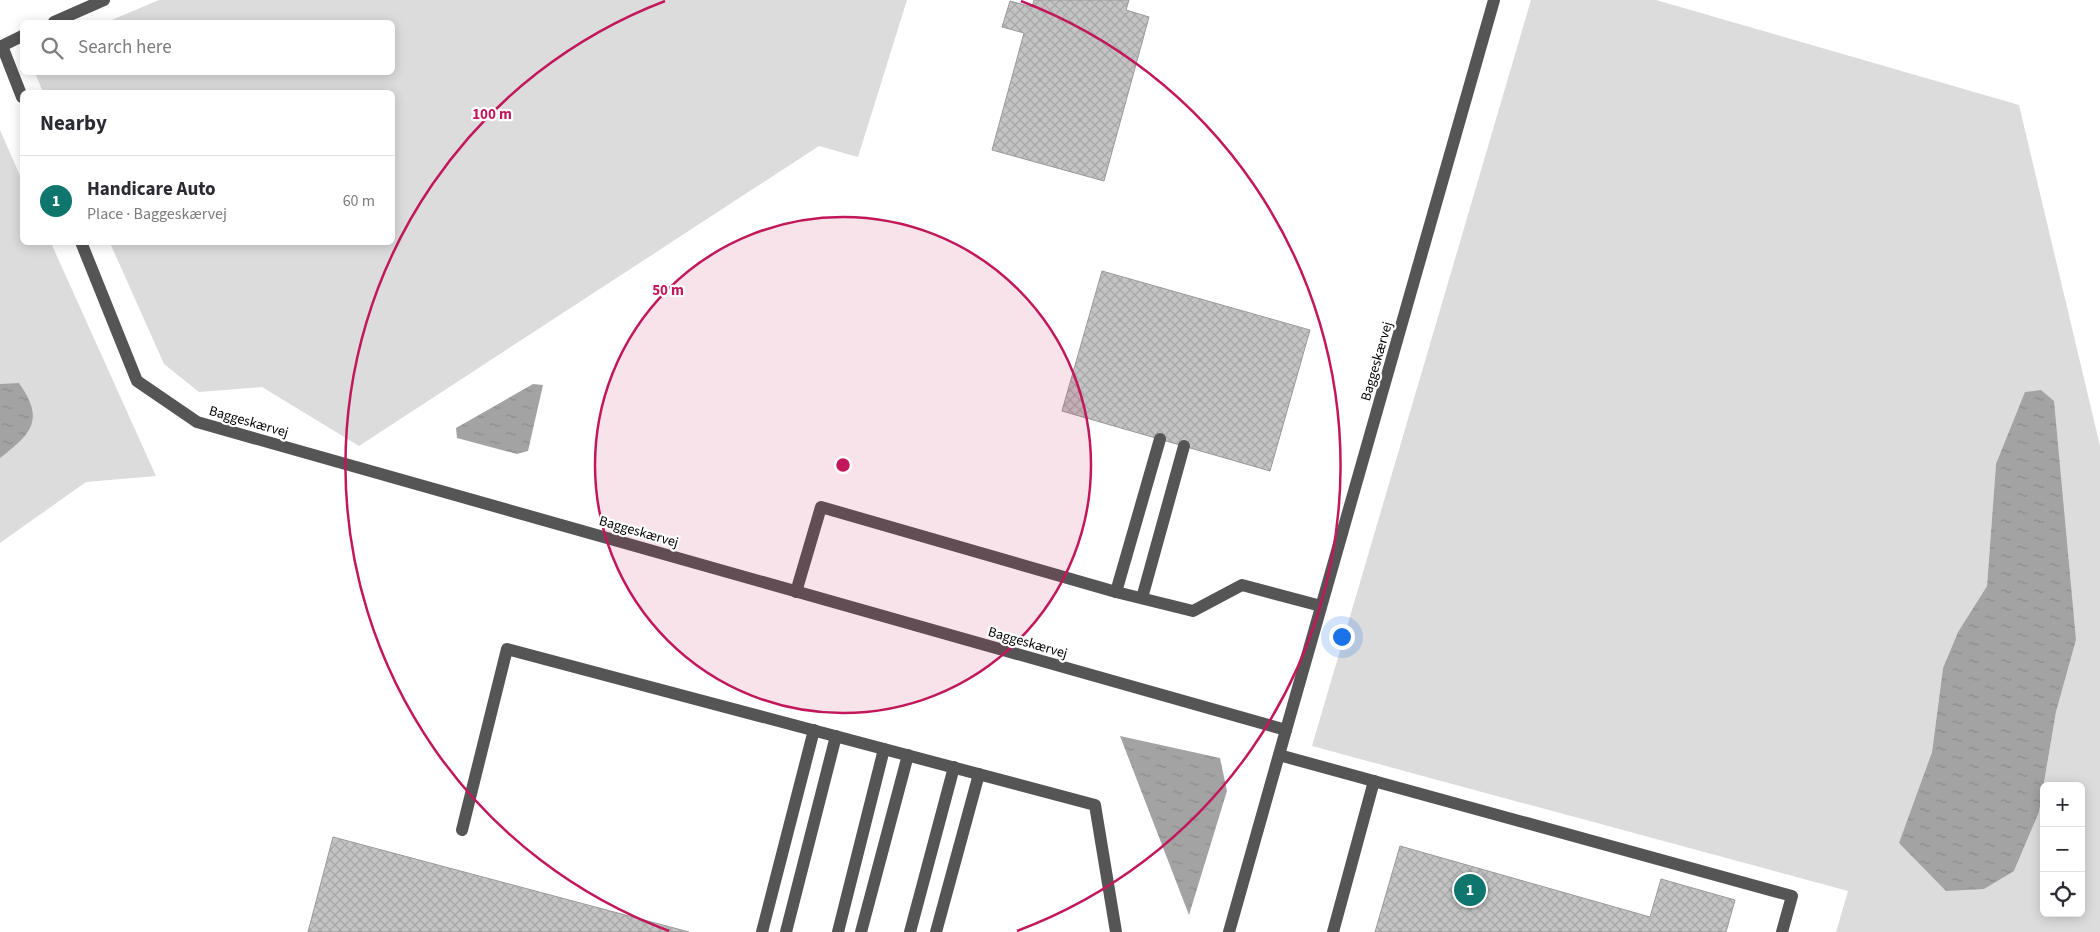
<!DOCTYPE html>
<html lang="en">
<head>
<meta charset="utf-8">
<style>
	body { margin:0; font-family:"Source Sans 3",sans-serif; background:#f7f7f7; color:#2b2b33 }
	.controls { position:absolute; right:15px; bottom:15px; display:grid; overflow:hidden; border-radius:8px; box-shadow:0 2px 12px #0003 }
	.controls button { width:45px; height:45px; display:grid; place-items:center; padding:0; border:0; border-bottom:1px solid #e1e1e2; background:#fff; color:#2b2b33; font:25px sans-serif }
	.you { position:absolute; left:1341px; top:636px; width:18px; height:18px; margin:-12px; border:4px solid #fff; border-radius:50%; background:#1a73e8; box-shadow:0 0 0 8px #1a73e833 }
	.badge { display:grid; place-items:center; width:32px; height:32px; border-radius:50%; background:#0f766e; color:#fff; font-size:16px; font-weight:700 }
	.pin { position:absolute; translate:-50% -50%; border:2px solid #fff; box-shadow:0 1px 5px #0006 }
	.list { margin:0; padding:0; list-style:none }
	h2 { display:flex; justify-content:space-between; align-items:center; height:65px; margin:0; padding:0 20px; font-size:21px }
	h2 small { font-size:16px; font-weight:400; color:#7c7c81 }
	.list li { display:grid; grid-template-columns:32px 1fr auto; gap:15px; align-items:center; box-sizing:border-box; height:90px; padding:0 20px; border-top:1px solid #e1e1e2 }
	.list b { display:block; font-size:19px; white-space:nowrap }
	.list p { margin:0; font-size:16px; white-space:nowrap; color:#7c7c81 }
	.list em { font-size:16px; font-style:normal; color:#7c7c81 }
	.icon { flex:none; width:28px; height:28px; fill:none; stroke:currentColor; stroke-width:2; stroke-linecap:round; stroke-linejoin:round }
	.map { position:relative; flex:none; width:2100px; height:932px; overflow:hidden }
	.search { position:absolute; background:#fff; box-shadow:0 2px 12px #0003; left:20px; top:20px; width:375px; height:55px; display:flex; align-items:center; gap:12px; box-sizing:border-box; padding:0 18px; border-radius:8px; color:#7c7c81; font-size:19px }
	.panel { position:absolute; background:#fff; box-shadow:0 2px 12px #0003; left:20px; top:90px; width:375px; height:155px; border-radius:8px }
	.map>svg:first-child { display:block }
	.green { fill:#dcdcdc; fill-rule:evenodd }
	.water { fill:url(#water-ripples) }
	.building { fill:url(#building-cross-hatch); stroke:#999 }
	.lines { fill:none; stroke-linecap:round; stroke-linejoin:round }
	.minor { stroke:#555; stroke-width:12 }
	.ring { fill:none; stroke:#c2185b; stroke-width:2.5 }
	.labels { text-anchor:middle; stroke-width:4.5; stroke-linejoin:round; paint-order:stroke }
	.street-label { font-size:14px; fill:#000; stroke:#fff }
	.centre { fill:#c2185b; stroke:#fff; stroke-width:2.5 }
	.ring-label { font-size:15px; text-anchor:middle; font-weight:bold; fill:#c2185b; stroke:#fff; stroke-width:4.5; stroke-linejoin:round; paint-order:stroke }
</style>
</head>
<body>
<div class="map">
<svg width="2100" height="932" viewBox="0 0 2100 932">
	<defs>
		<pattern id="water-ripples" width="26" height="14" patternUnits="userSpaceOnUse" patternTransform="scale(1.25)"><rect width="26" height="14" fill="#a3a3a3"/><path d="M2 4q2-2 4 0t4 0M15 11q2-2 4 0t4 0" fill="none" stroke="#8b8b8b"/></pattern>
		<pattern id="building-cross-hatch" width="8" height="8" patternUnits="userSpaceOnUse" patternTransform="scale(1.25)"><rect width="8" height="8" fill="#c4c4c4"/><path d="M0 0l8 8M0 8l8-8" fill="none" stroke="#a7a7a7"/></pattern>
	</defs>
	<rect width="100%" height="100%" fill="#fff"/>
	<g class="green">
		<path d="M159 0H907L858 157 819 146 359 446 262 387 199 392 164 364 110 243 392 242V92H43L35 73 392 72V22H107Z"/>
		<path d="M1531 0H1656L2019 105 2100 446V932H1836L1848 891 1312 746ZM1996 464 2076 640 2056 712 2039 812 2014 871 1899 844 1932 752 1943 668 1958 632 1987 586ZM2044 786H2081V913H2044Z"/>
		<path d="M0 130 22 180V242L51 243 156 476 86 482 0 543Z"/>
	</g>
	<g class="water">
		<path d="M19 383C45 420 32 433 0 458V384Z"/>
		<path d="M533 384 543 385 528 451 517 454 457 438 456 428Z"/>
		<path d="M2041 390 2054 401 2076 640 2056 712 2039 812 2014 871 1984 889 1946 891 1899 843 1932 752 1943 668 1958 632 1987 586 1996 464 2025 392Z"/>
		<path d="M1120 736 1220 758 1227 791 1189 915Z"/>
	</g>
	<g class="building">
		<path d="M1034 0H1129L1126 10 1149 17 1104 181 992 150 1024 33 1002 27 1010 1 1032 7Z"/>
		<path d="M1102 271 1310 330 1270 471 1062 411Z"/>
		<path d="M333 837 689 932H308Z"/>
		<path d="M1400 846 1650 917 1661 879 1735 900 1726 932H1375Z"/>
	</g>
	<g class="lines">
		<g class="minor">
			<path d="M54 22 104 0"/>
			<path d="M2 46 22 97"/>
			<path d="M0 47 22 36"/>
			<path d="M81 242 137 381 197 422 1286 730 1494 0"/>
			<path d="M796 592 821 507 1116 592 1193 611 1242 585 1321 606"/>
			<path d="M1116 592 1160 439"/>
			<path d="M1142 598 1184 446"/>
			<path d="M1279 755 1792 896 1782 932"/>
			<path d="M462 830 507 649 1095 805 1116 932"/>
			<path d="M762 932 814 730"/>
			<path d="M786 932 836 736"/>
			<path d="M838 932 884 749"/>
			<path d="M861 932 908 755"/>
			<path d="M910 932 954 767"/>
			<path d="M936 932 979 774"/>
			<path d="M1229 932 1286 730"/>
			<path d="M1333 932 1374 781"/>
		</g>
	</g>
	<circle cx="843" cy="465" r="248" fill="#c2185b" fill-opacity=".12"/>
	<g class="ring">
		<circle cx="843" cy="465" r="248"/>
		<path d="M669 931A497 497 0 0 1 665 1M1021 1A497 497 0 0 1 1017 931"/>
	</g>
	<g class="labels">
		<g class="street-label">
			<text transform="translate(1376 361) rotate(-74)" y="5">Baggeskærvej</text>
			<text transform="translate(249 421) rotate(16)" y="5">Baggeskærvej</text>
			<text transform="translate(639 531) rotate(16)" y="5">Baggeskærvej</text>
			<text transform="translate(1028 642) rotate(16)" y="5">Baggeskærvej</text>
		</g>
	</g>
	<circle cx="843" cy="465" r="8" class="centre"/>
	<g class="ring-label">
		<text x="492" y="119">100 m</text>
		<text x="668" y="295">50 m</text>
	</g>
</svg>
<div class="controls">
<button>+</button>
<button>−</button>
<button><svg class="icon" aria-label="locate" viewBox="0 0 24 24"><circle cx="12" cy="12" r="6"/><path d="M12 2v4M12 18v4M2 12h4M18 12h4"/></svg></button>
</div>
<div class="you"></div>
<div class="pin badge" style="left:1470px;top:890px">1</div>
<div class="search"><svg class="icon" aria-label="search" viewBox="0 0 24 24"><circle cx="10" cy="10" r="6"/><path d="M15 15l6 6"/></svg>Search here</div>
<section class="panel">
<h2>Nearby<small></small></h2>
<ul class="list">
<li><span class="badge">1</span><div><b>Handicare Auto</b><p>Place · Baggeskærvej</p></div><em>60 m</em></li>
</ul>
</section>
</div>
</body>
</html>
